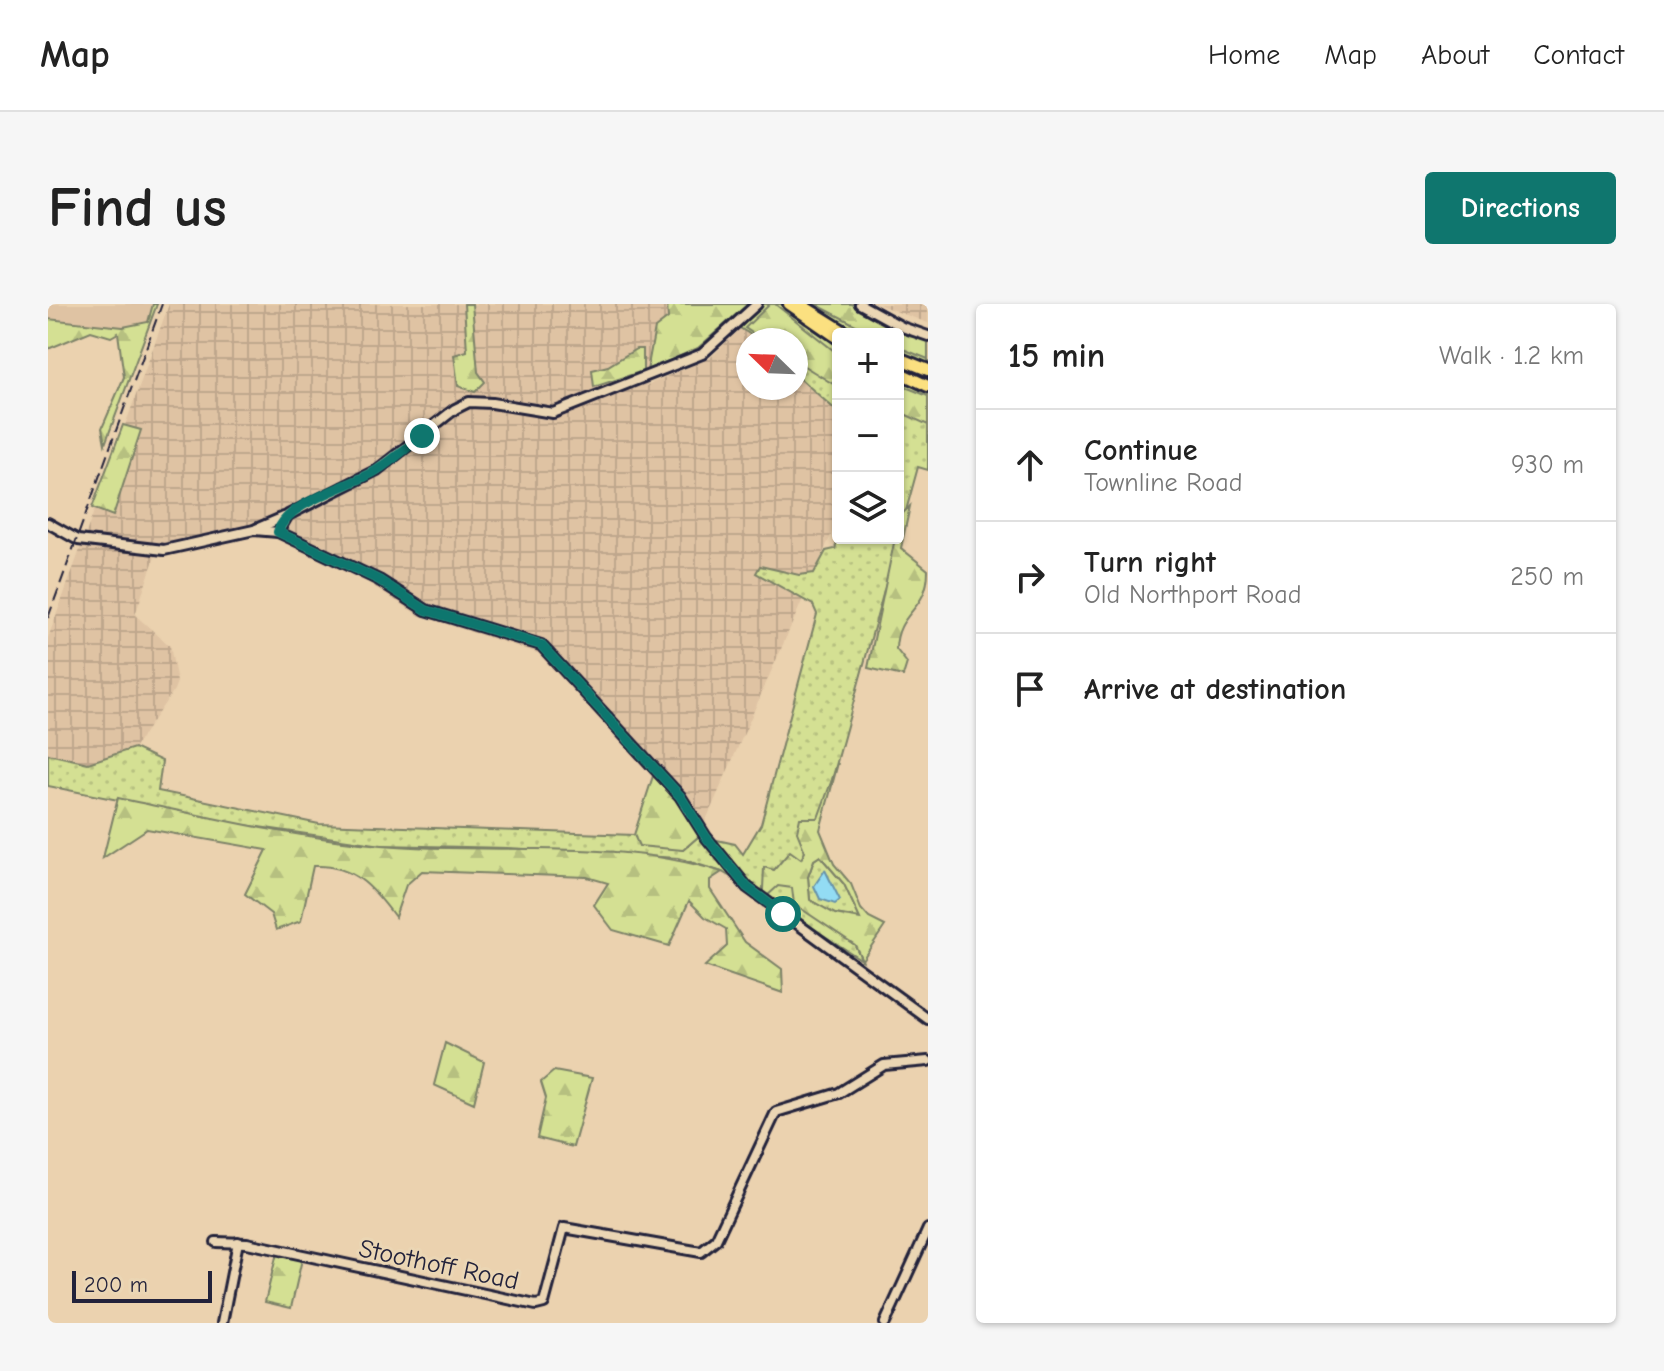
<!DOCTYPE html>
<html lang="en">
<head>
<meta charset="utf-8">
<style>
	body { margin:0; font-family:"Comic Neue",sans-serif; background:#f6f6f6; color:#222 }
	.controls { position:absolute; right:24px; top:24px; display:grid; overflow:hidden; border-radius:8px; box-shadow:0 2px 6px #0004 }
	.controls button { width:72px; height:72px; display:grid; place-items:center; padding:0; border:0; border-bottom:2px solid #e0e0e0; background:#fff; color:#222; font:40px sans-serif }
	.compass { position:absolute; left:688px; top:24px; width:72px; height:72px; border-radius:50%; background:#fff; box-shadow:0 2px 6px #0004; rotate:293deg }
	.scale { position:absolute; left:24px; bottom:20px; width:140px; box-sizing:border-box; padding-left:8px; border:4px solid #22223b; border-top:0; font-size:22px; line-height:28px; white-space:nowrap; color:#22223b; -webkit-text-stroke:6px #ebd6b4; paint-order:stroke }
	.stop { position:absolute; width:24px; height:24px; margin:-18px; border:6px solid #0f766e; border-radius:50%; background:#fff }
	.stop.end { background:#0f766e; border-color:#fff; box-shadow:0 2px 8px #0008 }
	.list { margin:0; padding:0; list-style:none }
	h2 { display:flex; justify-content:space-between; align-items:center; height:104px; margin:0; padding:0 32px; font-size:34px }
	h2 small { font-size:26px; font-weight:400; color:#767676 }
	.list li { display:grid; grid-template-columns:52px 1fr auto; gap:24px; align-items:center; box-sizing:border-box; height:112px; padding:0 32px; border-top:2px solid #e0e0e0 }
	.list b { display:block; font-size:30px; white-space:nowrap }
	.list p { margin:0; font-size:26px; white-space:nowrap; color:#767676 }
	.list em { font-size:26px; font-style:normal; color:#767676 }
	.icon { flex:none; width:44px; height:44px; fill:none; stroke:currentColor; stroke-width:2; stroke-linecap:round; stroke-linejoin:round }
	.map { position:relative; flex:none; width:880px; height:1019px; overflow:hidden; border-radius:8px }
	header { display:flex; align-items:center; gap:48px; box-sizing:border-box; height:112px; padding:0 40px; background:#fff; border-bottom:2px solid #e0e0e0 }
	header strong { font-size:38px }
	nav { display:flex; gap:44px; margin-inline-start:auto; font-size:28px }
	.intro { display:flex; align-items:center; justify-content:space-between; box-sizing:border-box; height:192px; padding:0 48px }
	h1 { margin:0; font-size:56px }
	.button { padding:20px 36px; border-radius:8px; background:#0f766e; color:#fff; font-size:28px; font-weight:700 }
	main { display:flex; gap:48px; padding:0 48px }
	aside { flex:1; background:#fff; border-radius:8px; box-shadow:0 2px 6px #0004 }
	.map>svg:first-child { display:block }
	.built { fill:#dfc3a3 }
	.industrial { fill:url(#industrial-grid) }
	.grass { fill:url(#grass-dots); stroke:#7b8167; stroke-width:2 }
	.forest { fill:url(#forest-firs); stroke:#7b8167; stroke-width:2; fill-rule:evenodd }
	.water { fill:#93dcf4; stroke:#6692aa; stroke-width:2 }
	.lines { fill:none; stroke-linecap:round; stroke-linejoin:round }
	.secondary-casing { stroke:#22223b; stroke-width:14 }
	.highway-casing { stroke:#22223b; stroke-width:16 }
	.secondary { stroke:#ebd6b4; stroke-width:8 }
	.highway { stroke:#fbe080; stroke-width:10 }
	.rail { stroke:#22223b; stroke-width:2; stroke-dasharray:12 6; stroke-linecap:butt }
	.route { stroke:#0f766e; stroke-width:10 }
	.labels { text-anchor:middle; stroke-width:6; stroke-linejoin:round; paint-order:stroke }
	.street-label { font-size:26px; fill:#22223b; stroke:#ebd6b4 }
</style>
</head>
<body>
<header>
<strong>Map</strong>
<nav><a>Home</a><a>Map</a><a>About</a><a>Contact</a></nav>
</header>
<div class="intro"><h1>Find us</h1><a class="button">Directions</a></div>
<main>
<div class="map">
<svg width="880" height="1019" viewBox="0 0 880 1019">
	<defs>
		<pattern id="industrial-grid" width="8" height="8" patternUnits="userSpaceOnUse" patternTransform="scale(2)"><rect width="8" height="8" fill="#dfc3a3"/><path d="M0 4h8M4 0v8" fill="none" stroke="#bfa78d"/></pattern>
		<pattern id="grass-dots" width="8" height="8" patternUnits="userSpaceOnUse" patternTransform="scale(2)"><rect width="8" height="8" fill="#d4e093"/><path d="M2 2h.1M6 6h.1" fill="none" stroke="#b6c080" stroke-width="1.8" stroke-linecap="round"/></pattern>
		<pattern id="forest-firs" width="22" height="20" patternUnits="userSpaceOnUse" patternTransform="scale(2)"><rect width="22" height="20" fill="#d4e093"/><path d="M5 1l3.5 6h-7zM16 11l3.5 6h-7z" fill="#b6c080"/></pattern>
	</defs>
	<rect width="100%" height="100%" fill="#ebd2af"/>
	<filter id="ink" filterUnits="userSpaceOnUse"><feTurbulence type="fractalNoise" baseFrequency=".0125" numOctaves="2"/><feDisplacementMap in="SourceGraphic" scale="16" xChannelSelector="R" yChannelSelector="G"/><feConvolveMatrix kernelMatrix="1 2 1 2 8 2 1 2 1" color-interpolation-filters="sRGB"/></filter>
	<g filter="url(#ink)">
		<path class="built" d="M0 0H105L100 18 75 23 0 15Z"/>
		<g class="industrial">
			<path d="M121 0H619L620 14 607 24 599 81 662 54 698 20 725 36H700V84H748V50L790 75V215L651 532 629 496 490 349 370 311 318 277 223 230 108 250 87 311 122 342 129 378 126 386 86 444 40 459 0 450V334Z"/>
			<path d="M831 0H880V19L834 2Z"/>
		</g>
		<g class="grass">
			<path d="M700 0H704L642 53 600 70 599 67 650 44Z"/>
			<path d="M713 0H734L790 39V108L748 71V36H711L692 24Z"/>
			<path d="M756 0H806L849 24 880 34V63L850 51V30H807Z"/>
			<path d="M850 71 880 86V166L870 163 750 600 807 641 814 656 709 588 674 568 630 554 459 544 334 541 190 520 0 482V450L40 459 86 444 114 457 110 487 271 520 586 531 590 537 635 546 651 532 687 540 695 550 713 520 769 310 765 301 708 269 712 262 751 271 766 269 778 247 787 245 790 234H850Z"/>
			<path d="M772 552 796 580 812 614 787 610 762 596 760 573 766 556Z"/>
		</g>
		<g class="forest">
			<path d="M105 0H109L57 140 54 124 76 73 70 29 63 33 43 27 0 45V15L75 23 100 18Z"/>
			<path d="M416 0H424L430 68 437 78 427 88 410 82 406 51 419 47Z"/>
			<path d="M619 0H700L650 44 599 67 607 24 620 14Z"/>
			<path d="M722 0H727L790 50V83L748 57V36H715L697 24Z"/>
			<path d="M767 0H804L859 30 880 36V55L850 43V30H825Z"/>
			<path d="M588 45H595V67L546 83 544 66 560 62Z"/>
			<path d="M850 80 880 92V121L850 107Z"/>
			<path d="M75 121 93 126 65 212 44 204Z"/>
			<path d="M862 202 853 244 880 266C880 308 849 306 848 345L859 359 855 372 820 364 847 234H850L851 213Z"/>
			<path d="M790 459 772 526 786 560 803 580 813 605 821 614 837 622 814 656 807 641 746 600 744 584 730 582 719 592 709 588 715 585 716 563 726 566 742 547 753 555 757 548 749 528 752 514H770ZM772 552 796 580 812 615 787 610 762 596 760 573 766 556Z"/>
			<path d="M605 472 622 486 651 532 635 546 591 542 586 531Z"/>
			<path d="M70 494C157 512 246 534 334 541 448 551 564 533 674 568L662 576V585L697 638 734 665 735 689 657 662 679 642 678 625 657 613 641 597 621 642 565 626 546 601 560 579 539 573 374 567 358 581 347 613C325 583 305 560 265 562L253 617 228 626 223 610 197 590 219 546 99 525 55 554Z"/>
			<path d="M397 739 436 758 426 799 386 781Z"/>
			<path d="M506 767 544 774 525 843 489 834 498 794 493 778Z"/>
			<path d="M229 949 254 955 243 1004 217 998Z"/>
		</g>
		<path class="water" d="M777 566 792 596 787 600 772 595 766 582Z"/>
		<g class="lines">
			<g class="secondary-casing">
				<g id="secondary">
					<path d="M812 0 854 23 880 32"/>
					<path d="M0 219 30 236 116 246 206 226 230 228 331 276 378 306 493 341 632 492 658 533 699 583 880 715"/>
					<path d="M208 225 236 213"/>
					<path d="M230 228 240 211 329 166 407 105 421 98 444 99 505 109 654 50 709 0"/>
					<path d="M168 938 199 939 488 1001 496 999 516 924 653 948 668 936 728 808 791 789 836 761 880 757"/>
					<path d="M174 1019 190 938"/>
					<path d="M837 1019 880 925"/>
				</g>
			</g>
			<g class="highway-casing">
				<g id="highway">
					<path d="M741 0 790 34"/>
					<path d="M752 0 800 30"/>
					<path d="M850 54 880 66"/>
					<path d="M850 68 880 82"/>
				</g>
			</g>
			<use href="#secondary" class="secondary"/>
			<use href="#highway" class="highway"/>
			<path class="rail" d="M0 314 114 0"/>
		</g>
	</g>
	<g class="lines" filter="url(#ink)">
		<path class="route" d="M374 132C359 143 345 156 329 166 303 183 239 197 230 228L331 276 378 306 493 341 632 492 658 533 699 583 735 610"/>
	</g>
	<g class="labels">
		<g class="street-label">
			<text transform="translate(391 960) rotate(12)" y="9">Stoothoff Road</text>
		</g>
	</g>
</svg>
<div class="controls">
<button>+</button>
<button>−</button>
<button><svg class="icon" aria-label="layers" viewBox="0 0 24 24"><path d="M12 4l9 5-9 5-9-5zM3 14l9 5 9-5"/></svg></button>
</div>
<svg class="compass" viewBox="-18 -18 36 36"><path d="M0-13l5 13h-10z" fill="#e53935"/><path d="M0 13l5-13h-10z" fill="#767676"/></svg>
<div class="scale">200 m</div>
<div class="stop" style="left:735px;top:610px"></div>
<div class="stop end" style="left:374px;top:132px"></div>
</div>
<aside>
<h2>15 min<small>Walk · 1.2 km</small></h2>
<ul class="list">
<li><svg class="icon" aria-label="ahead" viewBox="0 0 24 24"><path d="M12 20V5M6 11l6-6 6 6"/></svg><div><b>Continue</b><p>Townline Road</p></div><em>930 m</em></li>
<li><svg class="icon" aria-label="right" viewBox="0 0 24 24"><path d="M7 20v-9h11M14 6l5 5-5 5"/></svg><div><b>Turn right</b><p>Old Northport Road</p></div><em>250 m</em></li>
<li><svg class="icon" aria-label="arrive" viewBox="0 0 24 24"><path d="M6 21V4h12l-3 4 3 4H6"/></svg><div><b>Arrive at destination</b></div></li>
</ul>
</aside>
</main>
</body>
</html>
